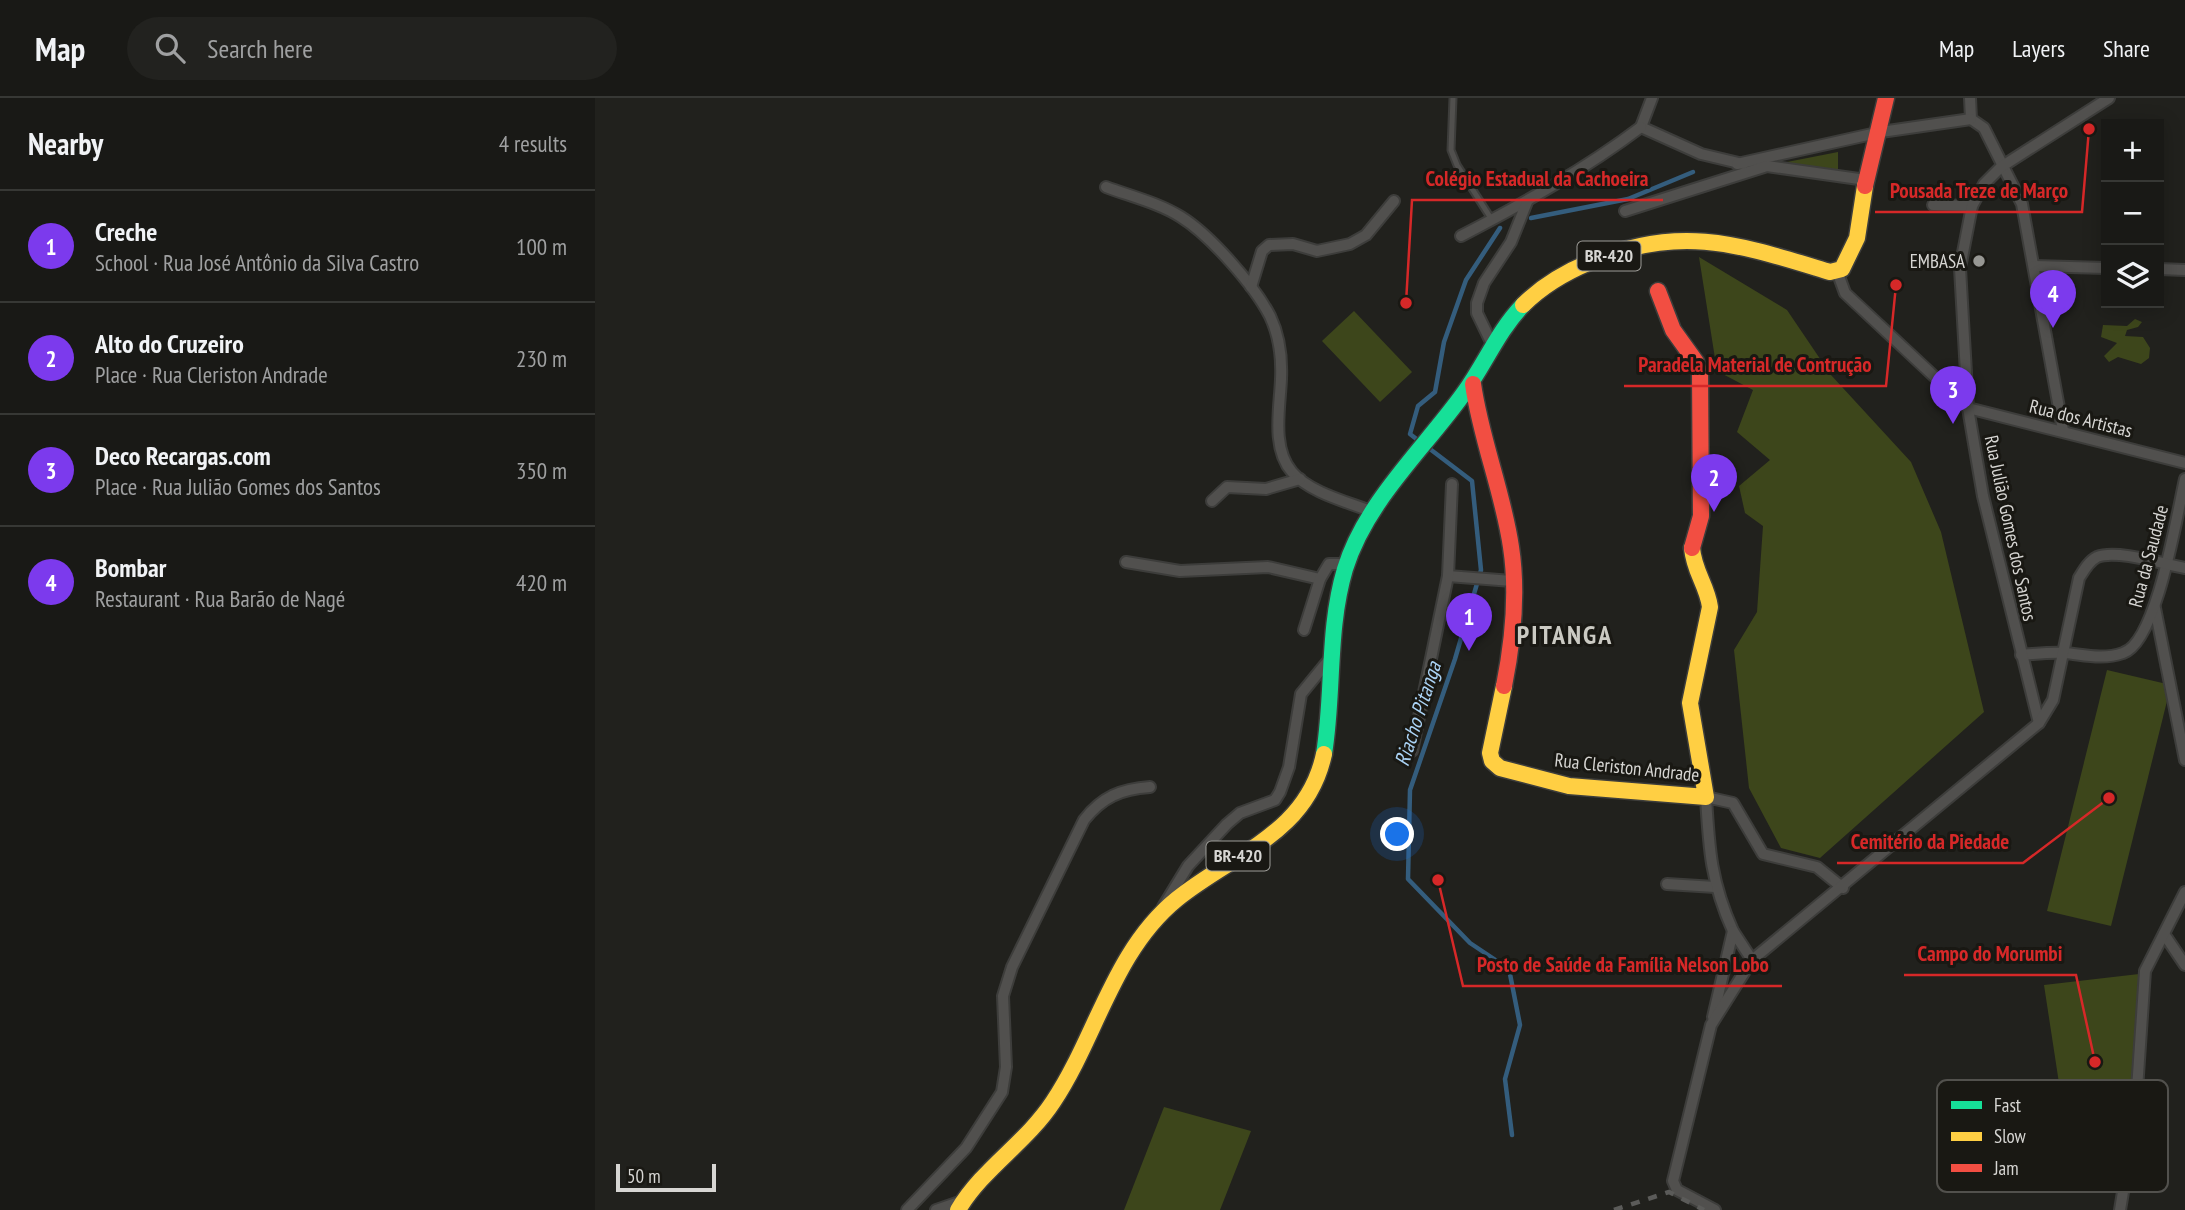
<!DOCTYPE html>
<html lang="en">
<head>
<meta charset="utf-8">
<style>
	body { margin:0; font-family:"PT Sans Narrow",sans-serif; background:#22221f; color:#f1f3f6 }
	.controls { position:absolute; right:21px; top:21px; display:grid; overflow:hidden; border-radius:0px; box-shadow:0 4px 18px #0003 }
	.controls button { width:63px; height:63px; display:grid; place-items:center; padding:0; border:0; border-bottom:2px solid #373835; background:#191916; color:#f1f3f6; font:35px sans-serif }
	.scale { position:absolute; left:21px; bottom:18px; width:100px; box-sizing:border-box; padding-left:7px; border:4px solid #d7d6d3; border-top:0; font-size:19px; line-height:24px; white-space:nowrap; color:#d7d6d3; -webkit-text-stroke:5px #191813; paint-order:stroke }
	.you { position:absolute; left:803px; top:737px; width:24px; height:24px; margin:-18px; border:5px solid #fff; border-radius:50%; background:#1a73e8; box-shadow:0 0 0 10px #1a73e833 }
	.badge { display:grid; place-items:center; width:46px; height:46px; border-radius:50%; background:#7c3aed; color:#fff; font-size:23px; font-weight:700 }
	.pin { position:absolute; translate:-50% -58px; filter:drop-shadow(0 2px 4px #0008) }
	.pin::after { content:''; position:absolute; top:37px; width:24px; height:21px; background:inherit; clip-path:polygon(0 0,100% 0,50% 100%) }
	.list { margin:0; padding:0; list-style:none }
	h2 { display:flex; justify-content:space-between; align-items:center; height:91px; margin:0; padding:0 28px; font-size:30px }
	h2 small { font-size:23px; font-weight:400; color:#9fa0a1 }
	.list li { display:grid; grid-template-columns:46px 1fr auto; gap:21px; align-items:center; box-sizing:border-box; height:112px; padding:0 28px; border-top:2px solid #373835 }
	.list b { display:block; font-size:26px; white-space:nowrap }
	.list p { margin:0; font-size:23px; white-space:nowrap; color:#9fa0a1 }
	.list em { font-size:23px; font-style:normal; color:#9fa0a1 }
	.icon { flex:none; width:38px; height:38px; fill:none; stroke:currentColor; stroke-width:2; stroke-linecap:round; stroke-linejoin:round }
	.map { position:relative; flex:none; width:1590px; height:1112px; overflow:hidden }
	header { display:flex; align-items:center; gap:42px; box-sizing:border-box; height:98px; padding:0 35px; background:#191916; border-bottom:2px solid #373835 }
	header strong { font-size:33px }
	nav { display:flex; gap:38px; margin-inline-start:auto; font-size:24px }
	.search { width:490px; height:63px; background:#22221f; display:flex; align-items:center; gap:18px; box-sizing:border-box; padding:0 24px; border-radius:38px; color:#9fa0a1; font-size:26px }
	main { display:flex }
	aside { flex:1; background:#191916 }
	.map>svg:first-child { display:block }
	.green { fill:#3d461b }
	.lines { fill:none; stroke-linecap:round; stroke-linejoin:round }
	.stream { stroke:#345d7d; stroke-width:4.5 }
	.lane-casing { stroke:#3d3d3b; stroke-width:9 }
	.street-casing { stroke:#3d3d3b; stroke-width:14 }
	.fast-casing { stroke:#3d3d3b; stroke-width:19 }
	.slow-casing { stroke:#3d3d3b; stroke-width:19 }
	.jam-casing { stroke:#3d3d3b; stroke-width:19 }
	.lane { stroke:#51504e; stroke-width:5 }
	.street { stroke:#51504e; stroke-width:10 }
	.fast { stroke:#16e098; stroke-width:16 }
	.slow { stroke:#ffcf43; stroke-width:16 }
	.jam { stroke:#f24e42; stroke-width:16 }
	.rail { stroke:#5b5b59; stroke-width:4.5; stroke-dasharray:9 9; stroke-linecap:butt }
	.poi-dot { fill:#979793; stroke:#191813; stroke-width:2.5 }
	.labels { text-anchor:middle; stroke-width:6; stroke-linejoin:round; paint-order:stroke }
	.shield { fill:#191813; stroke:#9e9d99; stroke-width:2 }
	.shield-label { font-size:18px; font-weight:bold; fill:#d7d6d3 }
	.poi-label { font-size:19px; fill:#d7d6d3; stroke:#191813; text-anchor:end }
	.street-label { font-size:19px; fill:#d7d6d3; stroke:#191813 }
	.water-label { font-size:21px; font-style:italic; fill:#abd3f5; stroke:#191813 }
	.district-label { font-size:26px; font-weight:bold; letter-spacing:2px; fill:#cbcac3; stroke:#191813 }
	.key { fill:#191813; stroke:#52514d; stroke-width:2 }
	.key-label { font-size:19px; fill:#d7d6d3 }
	.leader { fill:none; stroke:#d62828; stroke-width:2.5 }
	.callout-dot { fill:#d62828; stroke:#191813; stroke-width:2.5 }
	.callout-label { font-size:21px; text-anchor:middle; font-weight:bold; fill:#d62828; stroke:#191813; stroke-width:6; stroke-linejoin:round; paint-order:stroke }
</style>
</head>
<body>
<header>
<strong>Map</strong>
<div class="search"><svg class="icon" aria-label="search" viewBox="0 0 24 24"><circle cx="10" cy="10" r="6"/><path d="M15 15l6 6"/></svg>Search here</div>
<nav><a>Map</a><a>Layers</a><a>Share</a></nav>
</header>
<main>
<aside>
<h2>Nearby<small>4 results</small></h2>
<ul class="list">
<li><span class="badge">1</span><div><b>Creche</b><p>School · Rua José Antônio da Silva Castro</p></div><em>100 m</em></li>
<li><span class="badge">2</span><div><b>Alto do Cruzeiro</b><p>Place · Rua Cleriston Andrade</p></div><em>230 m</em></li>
<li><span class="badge">3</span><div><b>Deco Recargas.com</b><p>Place · Rua Julião Gomes dos Santos</p></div><em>350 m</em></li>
<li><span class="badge">4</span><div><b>Bombar</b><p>Restaurant · Rua Barão de Nagé</p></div><em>420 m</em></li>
</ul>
</aside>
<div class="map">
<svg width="1590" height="1112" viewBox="0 0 1590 1112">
	<rect width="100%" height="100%" fill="#21211d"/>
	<g class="green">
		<path d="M1243 54V72L1172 68Z"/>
		<path d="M1104 159 1192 212 1236 277 1316 364 1346 434 1389 614 1225 760 1186 750 1154 690 1139 552 1162 514 1168 428 1150 415 1144 388 1175 362 1142 334 1158 292 1122 273Z"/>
		<path d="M759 213 817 274 785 304 727 243Z"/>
		<path d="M1540 221 1547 224 1543 229 1532 232 1530 238 1548 239 1555 250 1554 260 1546 266 1523 259 1514 264 1509 258 1522 245 1506 239 1508 227 1532 228Z"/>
		<path d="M1512 572 1576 587 1516 828 1452 813Z"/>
		<path d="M1544 876 1534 1041 1473 1044 1449 887Z"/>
		<path d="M569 1009 656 1033 625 1112H529Z"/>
	</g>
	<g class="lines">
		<g class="stream">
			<path d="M936 120 1033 101 1098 74"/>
			<path d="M824 343 815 336 823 308 840 294 849 244 871 182 905 130"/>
			<path d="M831 348 877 383 886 472 860 561 815 692 813 781 875 845 914 871 925 927 910 981 917 1037"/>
		</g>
		<g class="lane-casing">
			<path id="lane" d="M858 0 856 52 862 67 897 122"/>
		</g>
		<g class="street-casing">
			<g id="street">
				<path d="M1375 0 1376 21 1389 30 1427 106 1468 332"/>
				<path d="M1046 29 1106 56 1148 66"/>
				<path d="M1046 29 1057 0"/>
				<path d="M1142 66 1286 34 1376 21"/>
				<path d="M511 89C535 98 564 105 586 119 615 137 659 187 675 218 684 237 687 260 686 281 685 309 676 350 697 374 715 395 753 404 778 414"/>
				<path d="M1338 107 1377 108"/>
				<path d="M1030 113 1172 68 1271 82"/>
				<path d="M866 138C929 105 989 72 1046 29"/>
				<path d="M1439 168 1511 170"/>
				<path d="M1564 171 1590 172"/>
				<path d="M1242 173 1250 195 1373 310"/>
				<path d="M656 189 667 153 674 147 698 146 722 153 755 146 771 137 799 103"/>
				<path d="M897 246 882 215V205L889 185 916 144 932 104"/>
				<path d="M1373 310 1590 365"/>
				<path d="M617 403 632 389 671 391 705 381"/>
				<path d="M531 464 585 473 673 469 725 481"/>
				<path d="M853 478 917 483"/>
				<path d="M1560 510 1590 662"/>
				<path d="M709 532 725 481 734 466H752"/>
				<path d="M1426 557C1441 556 1455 554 1470 555 1490 557 1508 562 1528 555 1562 544 1582 416 1590 381"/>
				<path d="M1444 625 1388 398 1373 310 1365 170 1377 108 1389 86 1406 69 1514 0"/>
				<path d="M817 653 853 478 857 386"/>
				<path d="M1072 786 1120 789"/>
				<path d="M568 809 593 768 632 726 645 715 680 702 685 694 694 669 706 596 733 563"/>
				<path d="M1138 833C1116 784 1114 752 1111 699L1138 705 1168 756 1222 769 1248 790"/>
				<path d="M1569 836 1590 867"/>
				<path d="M1118 919 1138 833 1157 862"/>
				<path d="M312 1112 371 1050 407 994 411 969 408 898 417 869 489 722C507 699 526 691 555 689"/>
				<path d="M341 1112 367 1103"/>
				<path d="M1120 1112 1082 1092 1078 1083 1116 927 1157 862 1444 625 1458 602 1484 480C1489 472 1494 463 1502 459 1521 451 1569 466 1590 470"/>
				<path d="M1525 1112 1540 1021 1550 873 1590 794"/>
			</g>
		</g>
		<g class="fast-casing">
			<path id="fast" d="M729 656C739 594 732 532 750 471 771 403 829 351 869 295 890 266 903 233 928 207"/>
		</g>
		<g class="slow-casing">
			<g id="slow">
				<path d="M928 207C947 188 971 174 995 164 1086 125 1146 147 1235 174L1247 171 1262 140 1270 88"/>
				<path d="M909 588 895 655 897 663 905 670 974 688 1111 699 1095 605 1115 509C1112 487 1099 474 1097 450"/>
				<path d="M363 1112C388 1070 431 1045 458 1004 502 938 518 853 582 801 639 755 712 736 729 656"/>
			</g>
		</g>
		<g class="jam-casing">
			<g id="jam">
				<path d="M1270 88 1291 0"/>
				<path d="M1063 193 1078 232 1101 264 1105 275 1106 418 1097 450"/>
				<path d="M878 286C886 342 908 394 916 449 923 495 918 543 909 588"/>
			</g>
		</g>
		<use href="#lane" class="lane"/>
		<use href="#street" class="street"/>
		<use href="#fast" class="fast"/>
		<use href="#slow" class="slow"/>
		<use href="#jam" class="jam"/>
		<path class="rail" d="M1019 1112 1074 1094 1109 1112"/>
	</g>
	<circle class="poi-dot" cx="1384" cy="163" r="7"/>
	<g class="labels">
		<g class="shield">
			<rect x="982.5" y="143.5" width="63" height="29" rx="5"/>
			<rect x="611.5" y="743.5" width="63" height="29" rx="5"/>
		</g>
		<g class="shield-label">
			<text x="1014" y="164">BR-420</text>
			<text x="643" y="764">BR-420</text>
		</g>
		<g class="poi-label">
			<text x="1370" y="170">EMBASA</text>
		</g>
		<g class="street-label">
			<text transform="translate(1486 320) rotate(14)" y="7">Rua dos Artistas</text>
			<text transform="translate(1416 430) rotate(78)" y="7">Rua Julião Gomes dos Santos</text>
			<text transform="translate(1553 458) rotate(-75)" y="7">Rua da Saudade</text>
			<text transform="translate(1032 669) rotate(6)" y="7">Rua Cleriston Andrade</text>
		</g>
		<g class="water-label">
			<text transform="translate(823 616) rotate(-72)" y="7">Riacho Pitanga</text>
		</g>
		<g class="district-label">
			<text x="970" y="546">PITANGA</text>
		</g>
	</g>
	<rect x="1342" y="982" width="231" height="112" rx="10" class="key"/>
	<rect x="1356" y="1003" width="31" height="8" fill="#16e098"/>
	<rect x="1356" y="1034" width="31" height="9" fill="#ffcf43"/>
	<rect x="1356" y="1066" width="31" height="8" fill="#f24e42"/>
	<g class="key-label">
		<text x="1399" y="1014">Fast</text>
		<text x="1399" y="1045">Slow</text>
		<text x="1399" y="1077">Jam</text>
	</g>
	<path class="leader" d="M811 205L817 102H1068M1494 31L1487 114H1280M1301 187L1291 288H1029M1514 700L1428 765H1242M1500 964L1481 877H1309M843 782L868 888H1187"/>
	<g class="callout-dot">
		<circle cx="811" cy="205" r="7"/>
		<circle cx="1494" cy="31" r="7"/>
		<circle cx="1301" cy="187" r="7"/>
		<circle cx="1514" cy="700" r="7"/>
		<circle cx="1500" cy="964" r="7"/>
		<circle cx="843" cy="782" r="7"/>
	</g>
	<g class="callout-label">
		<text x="942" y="88">Colégio Estadual da Cachoeira</text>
		<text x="1384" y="100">Pousada Treze de Março</text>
		<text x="1160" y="274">Paradela Material de Contrução</text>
		<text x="1335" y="751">Cemitério da Piedade</text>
		<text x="1395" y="863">Campo do Morumbi</text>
		<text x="1028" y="874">Posto de Saúde da Família Nelson Lobo</text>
	</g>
</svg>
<div class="controls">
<button>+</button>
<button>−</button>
<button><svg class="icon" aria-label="layers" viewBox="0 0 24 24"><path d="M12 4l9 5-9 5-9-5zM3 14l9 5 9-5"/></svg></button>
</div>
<div class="scale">50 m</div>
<div class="you"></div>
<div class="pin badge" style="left:874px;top:553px">1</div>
<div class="pin badge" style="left:1119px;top:414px">2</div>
<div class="pin badge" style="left:1358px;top:326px">3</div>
<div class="pin badge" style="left:1458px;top:230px">4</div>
</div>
</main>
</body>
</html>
